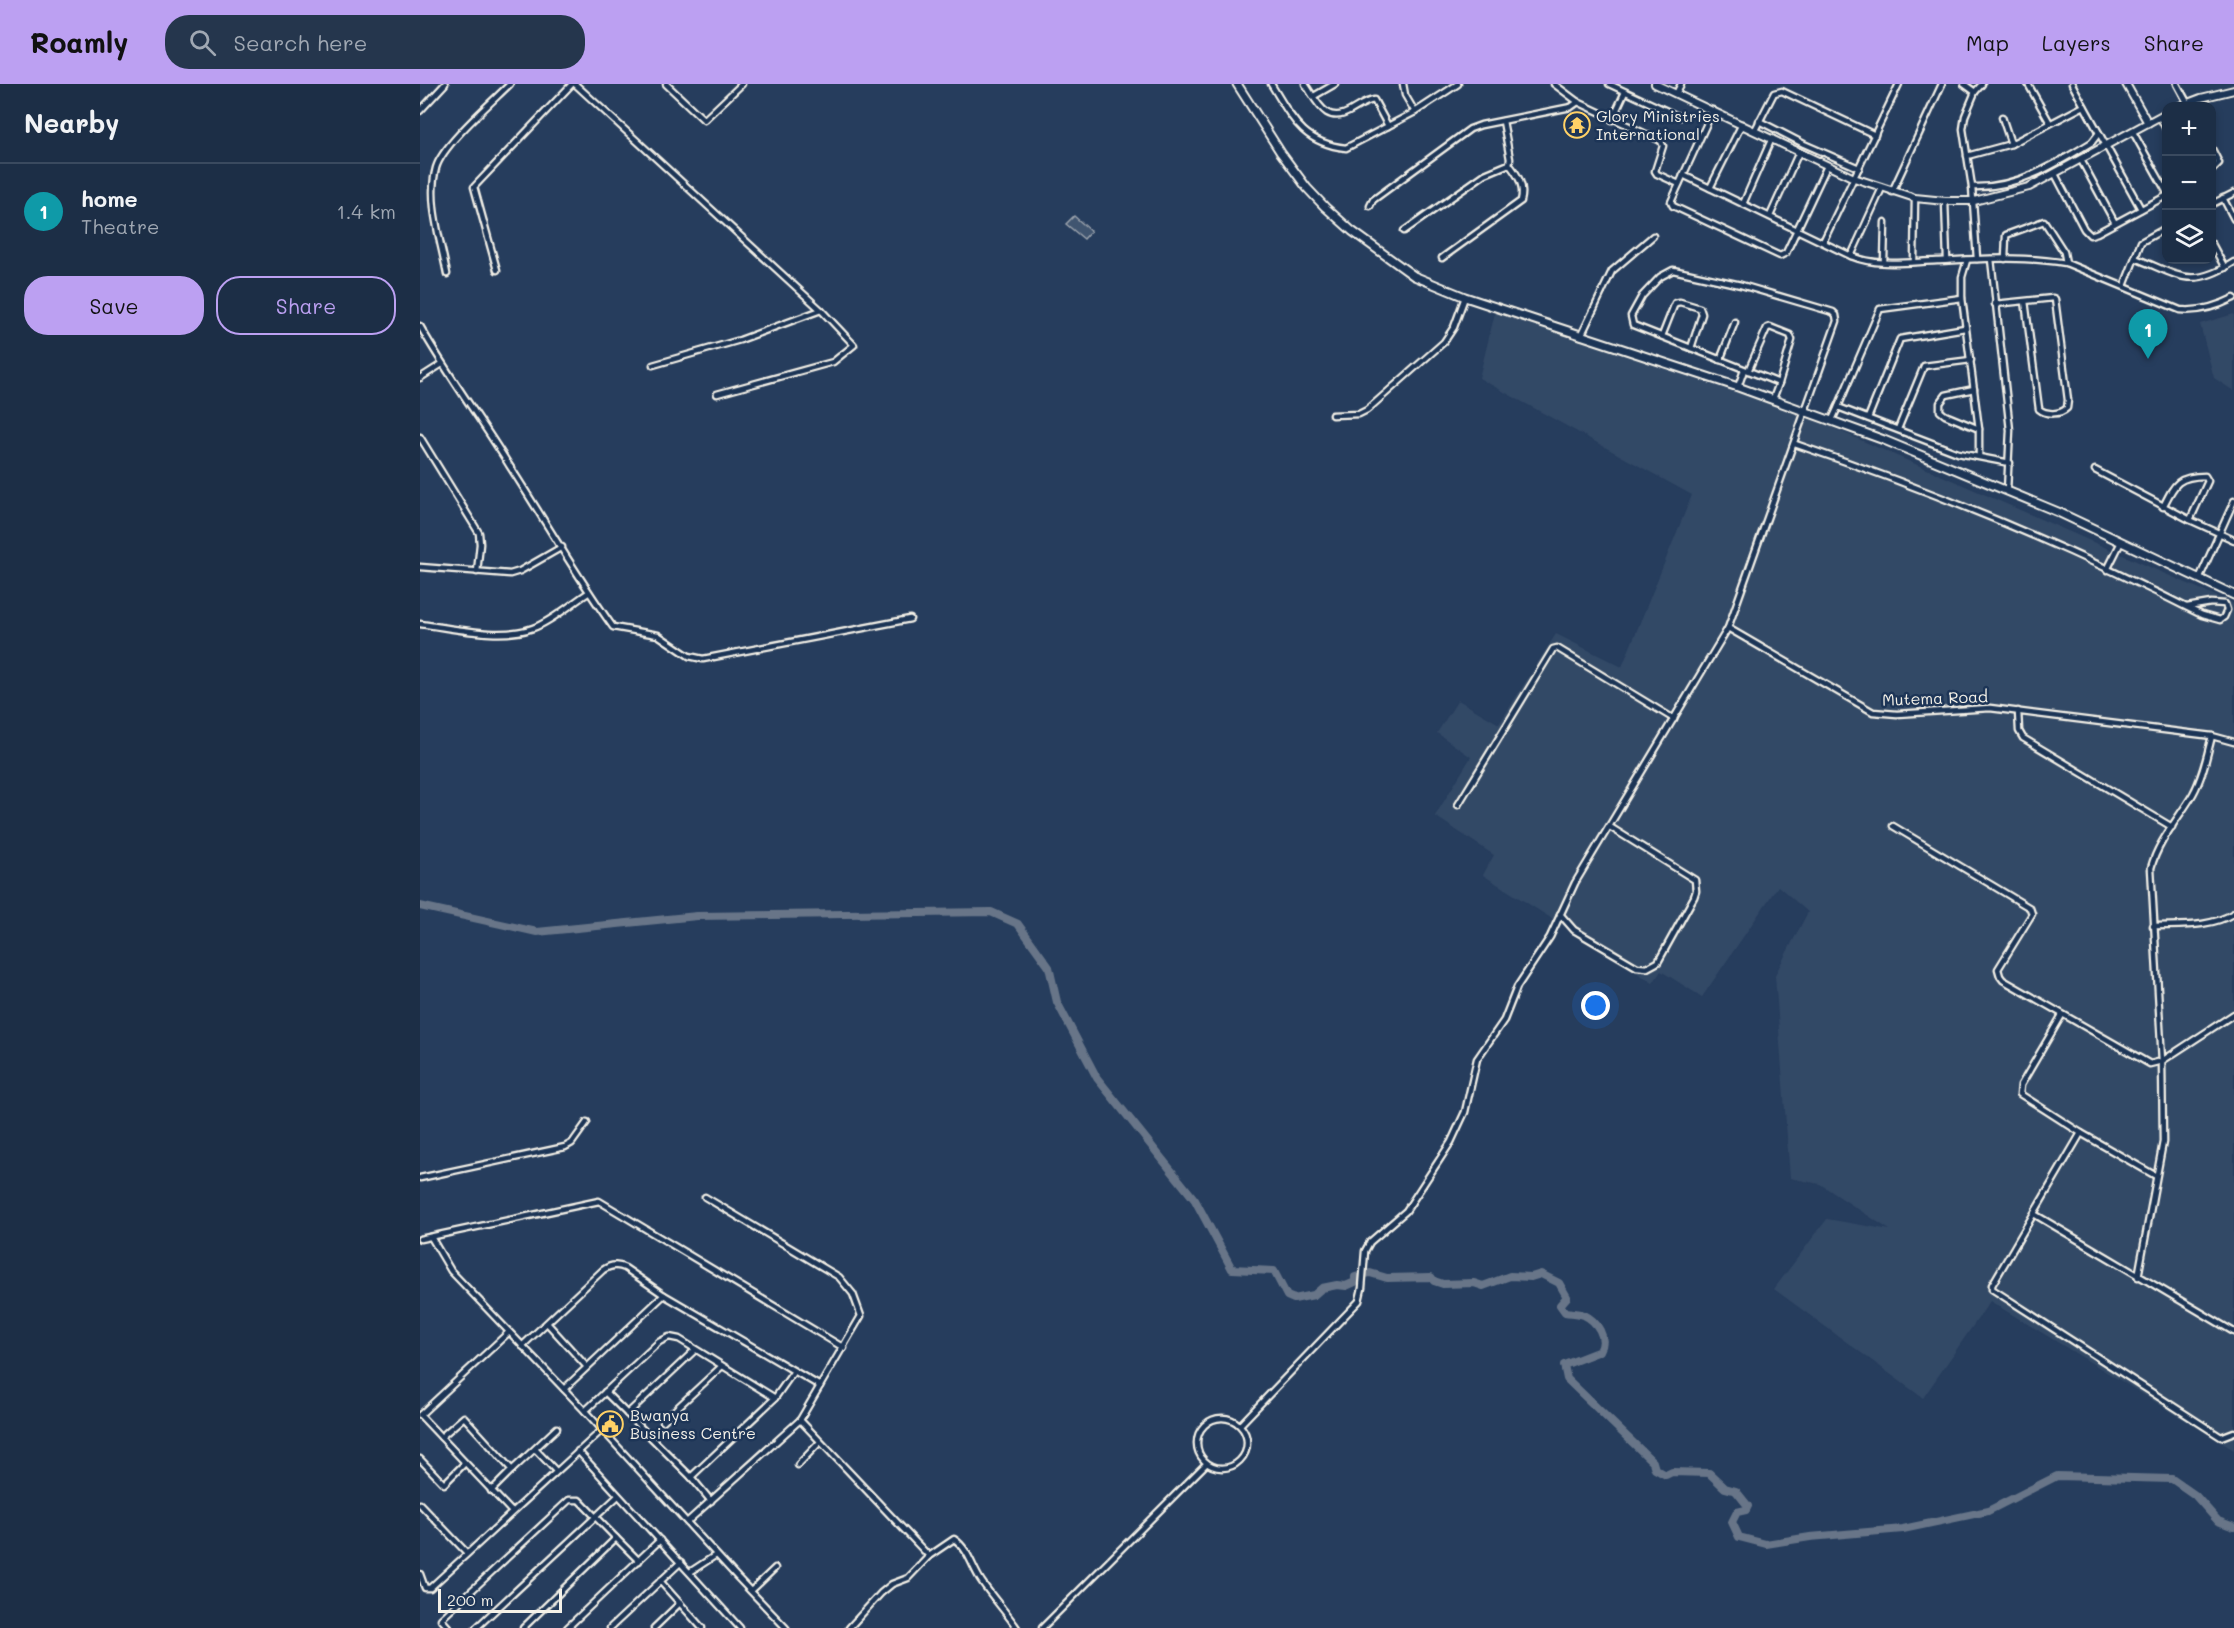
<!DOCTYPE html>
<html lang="en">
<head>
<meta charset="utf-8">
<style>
	body { margin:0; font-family:Mali,sans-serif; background:#25364d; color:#f1f3f6 }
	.controls { position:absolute; right:18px; top:18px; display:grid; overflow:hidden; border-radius:12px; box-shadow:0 3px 9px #0003 }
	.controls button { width:54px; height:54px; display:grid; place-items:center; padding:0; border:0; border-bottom:2px solid #3a4a5f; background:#1c2e46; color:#f1f3f6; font:30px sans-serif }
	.scale { position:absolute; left:18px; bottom:15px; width:124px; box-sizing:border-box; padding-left:6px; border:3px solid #f4f1e8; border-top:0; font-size:16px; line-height:21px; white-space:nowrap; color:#f4f1e8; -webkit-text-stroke:4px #1d3557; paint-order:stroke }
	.you { position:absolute; left:1176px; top:922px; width:21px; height:21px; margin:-15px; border:4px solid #fff; border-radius:50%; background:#1a73e8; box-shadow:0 0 0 9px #1a73e833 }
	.badge { display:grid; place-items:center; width:39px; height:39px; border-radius:50%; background:#bca0f2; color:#fff; font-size:20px; font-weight:700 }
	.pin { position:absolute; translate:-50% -50px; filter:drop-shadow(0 2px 3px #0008) }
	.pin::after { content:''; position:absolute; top:32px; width:21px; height:18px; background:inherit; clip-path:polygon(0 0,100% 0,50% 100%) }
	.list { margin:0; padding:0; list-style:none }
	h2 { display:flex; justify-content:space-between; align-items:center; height:78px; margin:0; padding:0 24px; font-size:26px }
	h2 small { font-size:20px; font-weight:400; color:#a0a8b3 }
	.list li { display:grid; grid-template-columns:39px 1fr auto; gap:18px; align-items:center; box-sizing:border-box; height:96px; padding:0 24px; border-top:2px solid #3a4a5f }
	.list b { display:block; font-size:22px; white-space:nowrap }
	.list p { margin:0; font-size:20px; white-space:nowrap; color:#a0a8b3 }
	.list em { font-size:20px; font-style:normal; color:#a0a8b3 }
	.actions { display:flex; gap:12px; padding:18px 24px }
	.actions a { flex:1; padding:14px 0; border:2px solid #bca0f2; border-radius:24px; text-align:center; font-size:21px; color:#bca0f2 }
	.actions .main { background:#bca0f2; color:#111 }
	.icon { flex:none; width:33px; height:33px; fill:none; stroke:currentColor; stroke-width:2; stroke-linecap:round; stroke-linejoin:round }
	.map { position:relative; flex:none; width:1814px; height:1544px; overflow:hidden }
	header { display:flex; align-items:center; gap:36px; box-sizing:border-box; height:84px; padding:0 30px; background:#bca0f2; color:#111 }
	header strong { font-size:28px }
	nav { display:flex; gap:33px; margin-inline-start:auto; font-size:21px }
	.search { width:420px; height:54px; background:#25364d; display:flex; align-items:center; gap:15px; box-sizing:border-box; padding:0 21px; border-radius:24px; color:#a0a8b3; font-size:22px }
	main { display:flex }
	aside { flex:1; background:#1c2e46 }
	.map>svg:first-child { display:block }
	.built { fill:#334966 }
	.green { fill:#40546f; stroke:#9aa2ac; stroke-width:1.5 }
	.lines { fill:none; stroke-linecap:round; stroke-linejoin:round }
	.river { stroke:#677588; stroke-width:8 }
	.minor-casing { stroke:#f4f1e8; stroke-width:9 }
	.tertiary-casing { stroke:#f4f1e8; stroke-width:10 }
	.secondary-casing { stroke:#f4f1e8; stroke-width:11 }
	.minor { stroke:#1d3557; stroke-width:4.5 }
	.tertiary { stroke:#1d3557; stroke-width:6 }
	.secondary { stroke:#1d3557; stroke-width:7 }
	.labels { text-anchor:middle; stroke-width:5; stroke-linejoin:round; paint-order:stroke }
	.poi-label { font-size:16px; fill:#f4f1e8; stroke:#1d3557; text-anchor:start }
	.street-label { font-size:16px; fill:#f4f1e8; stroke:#1d3557 }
</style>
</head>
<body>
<header>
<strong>Roamly</strong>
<div class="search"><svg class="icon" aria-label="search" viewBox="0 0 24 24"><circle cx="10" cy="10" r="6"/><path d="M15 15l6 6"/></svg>Search here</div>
<nav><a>Map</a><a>Layers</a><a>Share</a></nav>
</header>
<main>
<aside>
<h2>Nearby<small></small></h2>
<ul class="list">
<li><span class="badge" style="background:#0f9aa8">1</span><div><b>home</b><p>Theatre</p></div><em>1.4 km</em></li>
</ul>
<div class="actions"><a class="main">Save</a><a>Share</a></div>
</aside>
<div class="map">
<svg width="1814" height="1544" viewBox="0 0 1814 1544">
	<rect width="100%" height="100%" fill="#263d5d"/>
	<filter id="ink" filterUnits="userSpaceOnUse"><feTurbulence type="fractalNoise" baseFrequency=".0167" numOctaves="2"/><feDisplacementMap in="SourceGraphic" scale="12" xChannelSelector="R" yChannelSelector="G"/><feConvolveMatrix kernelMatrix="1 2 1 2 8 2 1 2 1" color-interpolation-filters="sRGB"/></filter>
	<g filter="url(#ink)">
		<g class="built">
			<path d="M1075 229 1379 329 1814 520V1366L1570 1217 1503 1314 1354 1205 1407 1135 1470 1146 1400 1100 1370 1094 1355 891 1388 828 1358 802 1282 913 1241 887 1233 899 1063 791 1074 771 1015 732 1051 673 1017 649 1038 616 1079 640 1136 550 1202 583 1272 411 1059 294Z"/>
			<path d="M1814 230V307L1794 294 1780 240Z"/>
		</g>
		<path class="green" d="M654 132 671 147 664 155 646 140Z"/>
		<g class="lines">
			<path class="river" d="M0 822 117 848 277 832 571 828 598 840 629 883 637 918 677 994 775 1116 812 1185 854 1187 867 1212 874 1215 894 1211 902 1204 917 1201 926 1202 935 1198V1193L950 1189 967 1194 1011 1193 1014 1197 1023 1200 1054 1199 1063 1202 1090 1192 1111 1193 1121 1190 1139 1199 1147 1213 1140 1221 1145 1228C1151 1229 1159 1229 1164 1231 1177 1237 1188 1254 1180 1267L1144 1281 1147 1295 1233 1378 1235 1385 1246 1391 1252 1388 1289 1389 1305 1404 1316 1407 1328 1422 1326 1426 1317 1428 1312 1438 1319 1453 1346 1460 1390 1453 1483 1445 1568 1427 1637 1392 1752 1395 1775 1411 1798 1437 1814 1443"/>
			<g class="minor-casing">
				<g id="minor">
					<path d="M155 0 401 226 434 261 413 278 297 310"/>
					<path d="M246 0 284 36 322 0"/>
					<path d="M851 0C872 34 882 59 926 64L995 28 1038 0"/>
					<path d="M885 0C898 19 906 42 932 26 939 22 946 17 954 16L968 42"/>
					<path d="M983 0 985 11 995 28"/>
					<path d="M1134 0 1158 18 1241 57 1243 62 1235 87 1237 90 1259 100"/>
					<path d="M1189 0 1260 33"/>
					<path d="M1544 0 1555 8"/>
					<path d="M1608 0 1630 39"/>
					<path d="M1652 0 1721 125"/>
					<path d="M1757 0 1769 22"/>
					<path d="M1256 10 1261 0"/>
					<path d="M894 12 915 0"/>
					<path d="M1293 26 1251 118 1253 122 1360 172 1366 169 1407 82"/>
					<path d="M0 27 25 0"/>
					<path d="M1582 33 1591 60"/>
					<path d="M1740 33 1746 45"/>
					<path d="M1192 36 1205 8"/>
					<path d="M1339 37 1384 60 1439 84"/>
					<path d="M1335 46 1354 9 1362 7 1455 51"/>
					<path d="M1713 48 1746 107"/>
					<path d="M1792 65 1799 79 1792 86"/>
					<path d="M1547 72 1591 60 1664 22"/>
					<path d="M1661 76 1695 139"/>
					<path d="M1635 90 1664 145 1670 151 1677 149 1746 112"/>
					<path d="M1263 91 1431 172C1458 183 1488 178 1517 177 1560 175 1603 172 1646 179L1760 226C1778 228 1798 222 1814 214"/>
					<path d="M1552 103C1596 105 1636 80 1672 58L1679 49"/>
					<path d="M1290 104 1322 40"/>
					<path d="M1472 108 1522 0"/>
					<path d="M1803 114 1814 135"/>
					<path d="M1525 117 1527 176"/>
					<path d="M1323 120 1352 54"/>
					<path d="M1792 120 1814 109"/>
					<path d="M950 122 953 116 1050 45 1061 41 1151 23 1158 18"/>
					<path d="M1350 132 1379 68"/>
					<path d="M984 147 1065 90 1089 80 1090 75 1083 37"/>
					<path d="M1403 158 1479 0"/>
					<path d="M1792 160 1805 184"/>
					<path d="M1431 172 1462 104"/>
					<path d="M1022 174 1101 117C1105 102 1098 91 1089 80"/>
					<path d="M1715 174C1759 191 1770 206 1814 178"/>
					<path d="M1557 175 1552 103 1543 45 1545 32 1555 8 1562 0"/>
					<path d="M1571 175 1590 346 1587 407"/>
					<path d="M1585 175 1586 151 1624 137 1644 168 1646 179"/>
					<path d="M1547 176 1542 193V214L1559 345V372"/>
					<path d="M1494 177 1495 114"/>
					<path d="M1464 178 1465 138"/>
					<path d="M77 186 54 103 152 0"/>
					<path d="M27 190C21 157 7 117 16 84 22 61 72 18 90 0"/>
					<path d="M1704 202 1721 158 1746 144"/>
					<path d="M1575 220 1633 214 1635 215 1648 316 1647 324C1640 331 1626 331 1619 325L1605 217"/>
					<path d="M0 242C27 290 60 334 89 381 124 435 156 491 193 543L238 551 269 572 283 575 490 535"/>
					<path d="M1161 252 1192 187 1233 152"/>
					<path d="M1242 252 1255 219 1260 218 1280 224 1282 230 1271 264"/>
					<path d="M1300 276 1315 238"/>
					<path d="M233 281 320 256 401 226"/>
					<path d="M1328 287 1347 244 1350 243 1370 251 1372 256 1359 299"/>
					<path d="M0 294 22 280"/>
					<path d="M1318 303 1324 286"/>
					<path d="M1554 305 1526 311 1520 319V327L1525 331 1559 345"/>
					<path d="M1418 323 1460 225 1542 214"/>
					<path d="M912 331 939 330 947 326 1024 258 1034 243 1045 213"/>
					<path d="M1448 334 1480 255 1545 244"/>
					<path d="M1412 336 1418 323 1538 369 1590 379"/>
					<path d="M1478 345 1504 282 1551 276"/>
					<path d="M0 353 59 449 60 460 57 488"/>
					<path d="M1375 360C1514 407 1651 464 1782 531L1800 536 1804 533 1807 526 1805 520 1791 519 1767 523"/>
					<path d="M1675 386 1770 436 1814 456"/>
					<path d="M1743 423C1754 401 1757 392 1785 392L1788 397 1770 436"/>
					<path d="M0 483 90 490 100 487 142 463"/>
					<path d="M1687 486 1701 458"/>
					<path d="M1779 495 1814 417"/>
					<path d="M0 540C33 544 81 556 113 544 132 537 151 520 168 509"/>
					<path d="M1308 544 1453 628 1477 630 1570 624 1792 652 1814 658"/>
					<path d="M1598 627 1599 647 1603 654 1752 743"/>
					<path d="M1038 721 1133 565 1137 564 1254 635"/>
					<path d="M1473 742 1610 824 1612 830 1578 885 1580 892 1583 896 1730 980 1742 977 1814 930"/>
					<path d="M1140 830 1154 846 1217 883 1227 884 1238 878 1274 813 1276 807 1275 796 1190 743"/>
					<path d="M1733 842C1761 841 1790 844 1814 829"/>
					<path d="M1642 931 1601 1001 1600 1010 1661 1049 1736 1092"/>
					<path d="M1661 1049 1572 1201V1205L1801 1353 1814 1348"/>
					<path d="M0 1094 145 1063 152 1059 167 1038"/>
					<path d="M1614 1130 1814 1248"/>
					<path d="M11 1153 31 1187 165 1327 318 1494 366 1544"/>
					<path d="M0 1155 179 1117 424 1264"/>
					<path d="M1718 1193 1743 1058 1742 977 1731 784C1738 757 1759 734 1773 710 1783 692 1787 671 1792 652"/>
					<path d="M127 1239 167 1283"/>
					<path d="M102 1262 183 1186C190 1181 197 1180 205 1184L244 1211 400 1302"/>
					<path d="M144 1305 244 1211"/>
					<path d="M185 1308 271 1393 291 1417"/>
					<path d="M165 1327 239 1258 249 1253 259 1255 355 1314"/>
					<path d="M207 1330 275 1266"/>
					<path d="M0 1331 92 1428"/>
					<path d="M0 1331 89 1248"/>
					<circle cx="802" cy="1359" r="25"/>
					<path d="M380 1336 509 1472"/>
					<path d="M243 1337 302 1282"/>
					<path d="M820 1341 939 1217 942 1204 945 1167 950 1158 986 1127 1031 1058 1045 1028 1057 975 1084 936 1097 903 1130 853 1155 799 1308 544 1417 237 1416 231 1413 228 1321 201 1253 186 1240 193 1222 212 1211 232 1213 241 1359 299 1353 315"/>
					<path d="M21 1353 44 1333 92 1386 71 1407"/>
					<path d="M115 1365 136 1387"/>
					<path d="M158 1367 320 1544"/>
					<path d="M0 1375 24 1400 45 1379"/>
					<path d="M378 1381 400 1358"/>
					<path d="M92 1386 137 1344"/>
					<path d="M271 1393 355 1314 374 1287"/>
					<path d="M0 1420 47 1469"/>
					<path d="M267 1438 380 1336 441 1232 433 1210 419 1193 285 1113"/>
					<path d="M270 1488 296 1471"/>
					<path d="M0 1490 5 1504H10L182 1346"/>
					<path d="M240 1497 282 1544"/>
					<path d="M331 1507 355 1484"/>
					<path d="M29 1544 21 1535 149 1416H159L196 1454"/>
					<path d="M56 1544 198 1412"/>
					<path d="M103 1544 196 1454 219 1477"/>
					<path d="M147 1544 240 1456"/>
					<path d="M190 1544 261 1478"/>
					<path d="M234 1544 260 1519"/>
					<path d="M429 1544 461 1509 472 1500 488 1494 509 1472 534 1455C549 1465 552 1484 562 1498 573 1514 586 1528 597 1544"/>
					<path d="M622 1544 786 1380"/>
				</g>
			</g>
			<g class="tertiary-casing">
				<g id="tertiary">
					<path d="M1235 0 1434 94 1495 114 1525 117H1554L1609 103 1746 29"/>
					<path d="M1706 0 1728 39"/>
					<path d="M1760 22 1781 14 1814 6"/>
				</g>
			</g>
			<g class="secondary-casing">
				<path id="secondary" d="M817 0 861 69 887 104 905 123 932 147 994 192 1045 213 1318 303 1464 356 1638 428 1814 511"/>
			</g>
			<use href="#minor" class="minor"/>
			<use href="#tertiary" class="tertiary"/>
			<use href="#secondary" class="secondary"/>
		</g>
	</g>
	<defs>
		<g id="temple-ring" transform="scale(1.35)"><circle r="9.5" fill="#1d3557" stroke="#ffd166" stroke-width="1.5"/><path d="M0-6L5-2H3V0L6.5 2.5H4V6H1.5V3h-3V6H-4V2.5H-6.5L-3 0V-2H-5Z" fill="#ffd166"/></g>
		<g id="civic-ring" transform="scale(1.35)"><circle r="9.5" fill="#1d3557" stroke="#ffd166" stroke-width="1.5"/><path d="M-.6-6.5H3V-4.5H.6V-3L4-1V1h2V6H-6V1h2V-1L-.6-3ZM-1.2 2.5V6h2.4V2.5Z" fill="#ffd166"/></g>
	</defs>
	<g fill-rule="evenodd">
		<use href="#temple-ring" x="1157" y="41"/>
		<use href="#civic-ring" x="190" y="1340"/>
	</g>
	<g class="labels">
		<g class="poi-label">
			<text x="1176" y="38">Glory Ministries<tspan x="1176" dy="18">International</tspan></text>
			<text x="210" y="1337">Bwanya<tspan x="210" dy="18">Business Centre</tspan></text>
		</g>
		<g class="street-label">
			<text transform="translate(1515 614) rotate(-2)" y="6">Mutema Road</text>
		</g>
	</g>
</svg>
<div class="controls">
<button>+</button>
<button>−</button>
<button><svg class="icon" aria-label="layers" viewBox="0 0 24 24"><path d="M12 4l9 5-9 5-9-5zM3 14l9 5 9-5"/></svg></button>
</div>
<div class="scale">200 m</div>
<div class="you"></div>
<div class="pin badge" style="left:1728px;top:275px;background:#0f9aa8">1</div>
</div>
</main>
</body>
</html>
